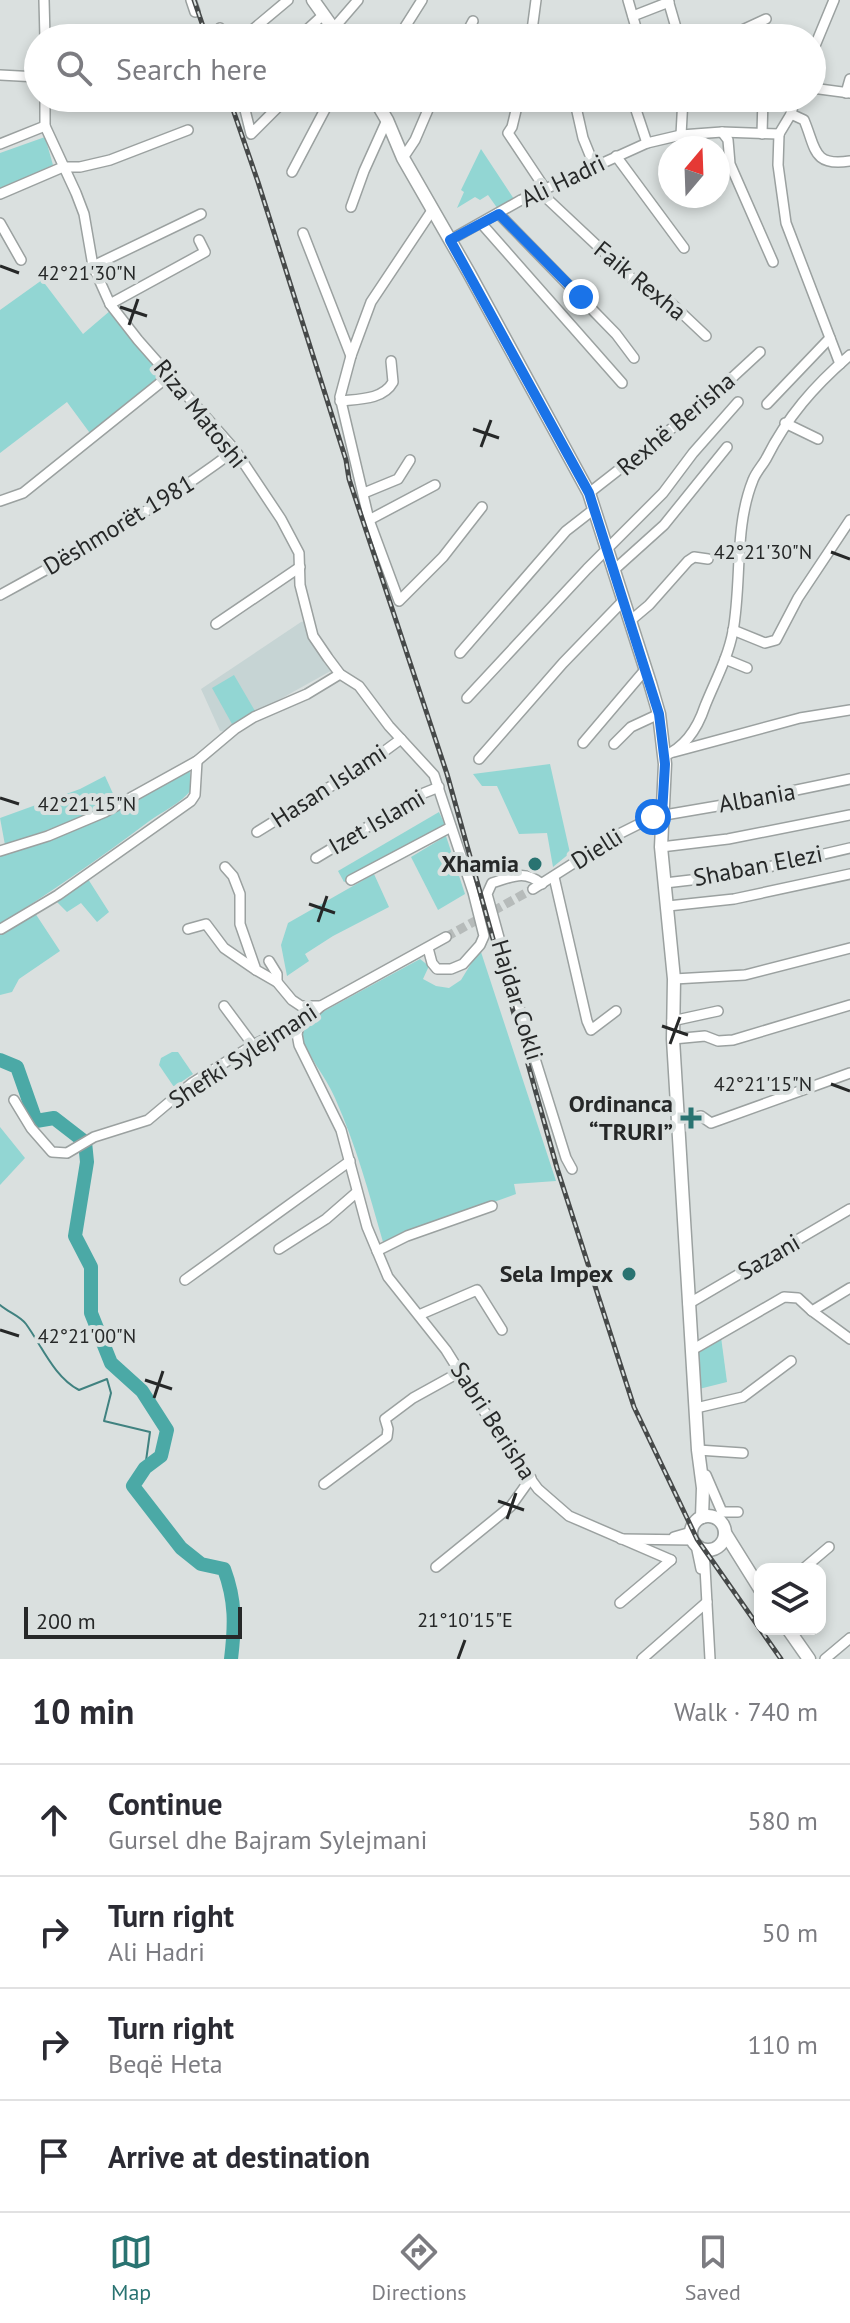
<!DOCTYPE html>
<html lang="en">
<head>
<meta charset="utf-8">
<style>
	body { margin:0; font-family:"PT Sans",sans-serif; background:#f2f2f3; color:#2b2b33 }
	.controls { position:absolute; right:24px; bottom:24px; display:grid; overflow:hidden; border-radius:16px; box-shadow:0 4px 12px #0003 }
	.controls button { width:72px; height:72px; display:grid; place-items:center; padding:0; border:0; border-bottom:2px solid #e1e1e2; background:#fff; color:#2b2b33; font:40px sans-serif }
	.compass { position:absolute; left:658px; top:136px; width:72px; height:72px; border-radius:50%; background:#fff; box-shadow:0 4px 12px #0003; rotate:19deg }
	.scale { position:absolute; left:24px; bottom:20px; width:218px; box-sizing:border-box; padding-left:8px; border:4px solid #262828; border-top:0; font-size:22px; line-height:28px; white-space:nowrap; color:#262828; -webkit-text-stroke:6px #dae0df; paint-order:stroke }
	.stop { position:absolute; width:24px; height:24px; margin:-18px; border:6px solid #1a73e8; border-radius:50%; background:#fff }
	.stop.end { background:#1a73e8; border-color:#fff; box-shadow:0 2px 8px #0008 }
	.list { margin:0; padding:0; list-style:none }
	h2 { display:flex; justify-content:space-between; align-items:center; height:104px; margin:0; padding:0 32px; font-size:34px }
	h2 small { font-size:26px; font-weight:400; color:#7c7c81 }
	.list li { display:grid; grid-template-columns:52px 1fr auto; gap:24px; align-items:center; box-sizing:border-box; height:112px; padding:0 32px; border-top:2px solid #e1e1e2 }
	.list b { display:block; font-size:30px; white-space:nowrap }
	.list p { margin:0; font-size:26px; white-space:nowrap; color:#7c7c81 }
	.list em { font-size:26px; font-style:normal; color:#7c7c81 }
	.icon { flex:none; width:44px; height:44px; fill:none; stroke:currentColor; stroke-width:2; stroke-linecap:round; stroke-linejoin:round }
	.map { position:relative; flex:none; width:850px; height:1659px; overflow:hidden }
	.search { position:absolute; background:#fff; box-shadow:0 4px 12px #0003; left:24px; right:24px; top:24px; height:88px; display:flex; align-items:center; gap:20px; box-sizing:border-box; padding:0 28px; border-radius:44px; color:#7c7c81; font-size:30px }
	.sheet { height:552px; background:#fff }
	nav { display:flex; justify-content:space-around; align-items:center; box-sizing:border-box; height:112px; border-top:2px solid #e1e1e2; background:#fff; font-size:22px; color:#7c7c81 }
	nav a { display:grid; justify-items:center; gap:4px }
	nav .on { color:#297371 }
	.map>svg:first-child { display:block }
	.built { fill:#c6d4d4 }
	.green { fill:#92d6d3 }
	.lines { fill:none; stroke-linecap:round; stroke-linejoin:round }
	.stream { stroke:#408280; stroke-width:2 }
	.river { stroke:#4ba9a6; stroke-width:14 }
	.street-tunnel { stroke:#b6bbba; stroke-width:9; stroke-dasharray:9 4.5; stroke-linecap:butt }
	.street-casing { stroke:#9ba1a0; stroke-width:12 }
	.secondary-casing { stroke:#9ba1a0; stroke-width:15 }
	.street { stroke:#fff; stroke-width:9 }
	.secondary { stroke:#fff; stroke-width:12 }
	.rail-casing { stroke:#464949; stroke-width:5 }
	.rail { stroke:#dae0df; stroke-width:2; stroke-dasharray:6; stroke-linecap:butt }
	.route { stroke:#1a73e8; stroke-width:10 }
	.ticks { fill:none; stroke:#262828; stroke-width:3 }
	.poi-dot { fill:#297371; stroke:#dae0df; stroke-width:3 }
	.labels { text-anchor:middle; stroke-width:8; stroke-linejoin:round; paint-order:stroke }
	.street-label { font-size:24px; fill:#262828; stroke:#dae0df }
	.poi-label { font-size:24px; font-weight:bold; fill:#262828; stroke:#dae0df; text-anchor:end }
	.ticks-label { font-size:20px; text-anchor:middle; fill:#262828; stroke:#dae0df; stroke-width:8; stroke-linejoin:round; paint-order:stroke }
</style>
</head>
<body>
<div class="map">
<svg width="850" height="1659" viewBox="0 0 850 1659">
	<rect width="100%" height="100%" fill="#dae0df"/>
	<path class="built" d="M308 620 336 668 257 712 226 732 220 731 201 689 301 622Z"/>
	<g class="green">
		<path d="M45 137 53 165 0 189V153Z"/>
		<path d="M481 149 516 202 500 212 488 195 480 200 475 197 457 208 464 192 461 190Z"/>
		<path d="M42 280 83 334 111 310 170 378 95 440 67 402 0 453V310Z"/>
		<path d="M234 675 255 711 232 724 212 688Z"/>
		<path d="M550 764 570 853 553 867 547 833 519 834 497 786H482L473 774Z"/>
		<path d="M189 766 192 789C180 804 163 811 148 822 100 858 51 892 0 924V856L56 837Z"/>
		<path d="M105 776 115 798 101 811 5 845 0 818 80 789Z"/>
		<path d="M439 812 446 827 344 882 338 871Z"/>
		<path d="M446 836 465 894 438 910 411 857Z"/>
		<path d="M374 874 389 907 333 936 305 954 309 961 287 976 281 945 288 923Z"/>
		<path d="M88 879 109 912 97 922 81 903 67 912 55 900Z"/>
		<path d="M35 913 60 951 19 979 12 992 0 995V931Z"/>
		<path d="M480 949 556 1181 514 1184 516 1194 383 1242C369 1193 356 1145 335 1098 325 1075 307 1056 300 1032L315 1016 420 959 429 966 423 979 436 986 449 988 461 980Z"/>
		<path d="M172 1052H178L193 1074 174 1087 159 1065 161 1058Z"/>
		<path d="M0 1127 25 1158 0 1185Z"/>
		<path d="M721 1337 727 1382 699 1389 694 1354Z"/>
	</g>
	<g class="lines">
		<path class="stream" d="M0 1305C8 1312 20 1316 26 1324 42 1346 54 1377 79 1390L107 1379 111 1393 104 1421 150 1432 145 1468"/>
		<path class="river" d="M0 1060 17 1067 36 1121 54 1118 85 1142 87 1162 75 1236 91 1267V1313L111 1363 142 1391 167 1430 161 1456 145 1468 133 1486 181 1548 201 1564 224 1569C236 1601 235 1626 231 1659"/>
		<path class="street-tunnel" d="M446 937 533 889"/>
		<g class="street-casing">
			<g id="street">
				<path d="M44 0 45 38"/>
				<path d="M191 0 195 12"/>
				<path d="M628 0 639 38"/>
				<path d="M668 0 679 38"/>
				<path d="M633 16 669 2"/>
				<path d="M220 28 223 38"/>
				<path d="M333 29 358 0"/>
				<path d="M245 36 288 0"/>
				<path d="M298 38 322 16"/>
				<path d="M398 38 422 0"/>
				<path d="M464 38 473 21"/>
				<path d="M531 38 536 0"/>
				<path d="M725 38 766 19"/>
				<path d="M812 53 834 0"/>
				<path d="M0 75 38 77"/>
				<path d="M812 88 850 93"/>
				<path d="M846 93 850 79"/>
				<path d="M45 98V126L76 193 84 214 93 266 110 304 138 340 235 450 281 519 299 553 300 585 313 636 328 658 340 674 359 686 389 726 434 775 473 892 484 936 480 945 463 964 451 969H437L432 963 428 948"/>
				<path d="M255 98 245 110 251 134 287 98"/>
				<path d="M519 98 512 127 508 133 546 190"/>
				<path d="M574 98 583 138 594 165"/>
				<path d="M632 98 647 143"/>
				<path d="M791 114 804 120C816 148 812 167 850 161"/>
				<path d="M722 132 728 140 730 164 773 262"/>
				<path d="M762 134 763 98"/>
				<path d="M779 134 778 165 786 223 840 364"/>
				<path d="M779 134 791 114 795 98"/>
				<path d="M681 135 683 98"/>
				<path d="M0 144 45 126"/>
				<path d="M616 156 684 248"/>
				<path d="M403 158 415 140 433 98"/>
				<path d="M292 172 331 98"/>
				<path d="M540 192 638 284 652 295 670 302 706 336"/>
				<path d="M0 194 63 167H80L110 160 188 130"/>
				<path d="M351 207 364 171 387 120"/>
				<path d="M433 209 371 302 351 356 340 397 369 520 399 601 443 557 482 507"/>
				<path d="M499 214 616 334 634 358"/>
				<path d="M0 223 21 260"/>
				<path d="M481 223 622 383"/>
				<path d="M303 233 351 356"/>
				<path d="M450 240 521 200 647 143 681 135 722 132 779 134"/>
				<path d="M93 266 201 214"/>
				<path d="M110 304 205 252 199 240"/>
				<path d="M340 401C359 399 383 400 393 382L391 361"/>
				<path d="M767 404 830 338"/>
				<path d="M785 423 818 439"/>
				<path d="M364 493 398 479 410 460"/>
				<path d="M589 493 708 400 760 352"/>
				<path d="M0 501 23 493 170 375"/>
				<path d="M369 520 435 485"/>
				<path d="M614 570 664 525 727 447"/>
				<path d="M0 595C81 551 161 506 235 450"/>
				<path d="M630 621 649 605 688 561 694 557 708 559"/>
				<path d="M216 624 300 567"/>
				<path d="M733 630 765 643 776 640 798 598 850 520"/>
				<path d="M460 653 566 531 593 510"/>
				<path d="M725 659 747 668"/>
				<path d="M467 698 587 569 663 493 693 453 738 402"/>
				<path d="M583 743 645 670"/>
				<path d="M614 744 631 727 659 714"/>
				<path d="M674 752 800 718 850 710"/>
				<path d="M664 756C686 747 698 727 705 706 715 681 728 658 733 631 742 581 734 527 753 480 756 472 762 466 766 459 787 417 814 386 850 355"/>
				<path d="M479 759 563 663 623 601"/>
				<path d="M257 832 367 764 401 739"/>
				<path d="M661 847 728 839 850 815"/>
				<path d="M0 851 48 836 105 812 197 761 235 729 254 717 307 694 340 674"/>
				<path d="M316 858 424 793 439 787"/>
				<path d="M225 867 233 876 240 894V924L256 970 277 982 292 1000 301 1006H321"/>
				<path d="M554 877 587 1021 591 1030 616 1011"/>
				<path d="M351 880 451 827"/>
				<path d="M665 883 734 875 850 848"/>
				<path d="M542 884C524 869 512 877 492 883L487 894 512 985 566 1158 572 1169"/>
				<path d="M533 889 621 833 653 817 729 804 850 779"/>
				<path d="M668 906 734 899 850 874"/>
				<path d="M1 929 58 895 191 801 195 795 197 761"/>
				<path d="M188 929 206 924 224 948 256 970"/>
				<path d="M269 961 277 974V982"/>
				<path d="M674 979 745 975 850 948"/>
				<path d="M224 1006 253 1045"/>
				<path d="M672 1021 718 1011"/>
				<path d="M299 1026 297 1034 299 1045 341 1130 367 1227 388 1277 446 1350 504 1443 538 1489 569 1516 671 1560"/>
				<path d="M673 1039 705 1036 718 1041 733 1040 850 1005"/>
				<path d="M14 1100 31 1128 52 1152 67 1153 94 1137 148 1120 192 1083 253 1045 288 1028 299 1026 321 1006 446 937"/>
				<path d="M678 1120 701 1116 711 1123 850 1073"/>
				<path d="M279 1249 326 1219 357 1192"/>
				<path d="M377 1251 407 1236 492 1206"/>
				<path d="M185 1280 350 1161"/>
				<path d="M688 1304 850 1209"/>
				<path d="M812 1311 850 1339"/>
				<path d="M419 1315 477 1290 502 1330"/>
				<path d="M692 1350 784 1297 798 1298 812 1311 850 1288"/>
				<path d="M696 1408 743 1397 791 1361"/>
				<path d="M698 1450 743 1453"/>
				<path d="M706 1475 722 1512H738"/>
				<path d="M324 1484 387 1437 388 1429 385 1419 413 1398 460 1372"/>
				<path d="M674 1537 691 1532"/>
				<path d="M621 1539 693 1540"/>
				<path d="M696 1545 701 1569"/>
				<path d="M704 1549 710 1659"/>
				<path d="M436 1567 511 1506 531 1478"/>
				<path d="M803 1569 829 1547"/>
				<path d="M620 1603 671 1560"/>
				<path d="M642 1659 707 1602"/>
				<path d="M825 1659 850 1638"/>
			</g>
		</g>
		<g class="secondary-casing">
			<g id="secondary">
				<path d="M313 0 340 38"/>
				<path d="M374 98 387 120 403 158 469 273 589 493 650 683 659 714 665 764 661 847 674 979 673 1039 698 1450 703 1488 702 1517"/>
				<circle cx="708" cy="1533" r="17"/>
				<path d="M725 1533 760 1589"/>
				<path d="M788 1629 809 1659"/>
			</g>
		</g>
		<use href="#street" class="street"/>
		<use href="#secondary" class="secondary"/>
		<g class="rail-casing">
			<g id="rail">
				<path d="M194 0 207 38"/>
				<path d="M229 98 258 182 346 460 349 479 447 774 557 1168 634 1407 697 1539 781 1659"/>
			</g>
		</g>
		<use href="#rail" class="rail"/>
	</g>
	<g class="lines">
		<path class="route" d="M581 297 499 214 450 240 589 493 659 714 665 764 662 814 653 817"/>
	</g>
	<path class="ticks" d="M0 266 19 273M120 307 147 316M129 325 138 299M473 429 499 438M481 447 491 420M831 552 850 559M0 798 19 804M309 904 335 913M318 922 327 896M662 1026 688 1035M670 1044 680 1017M831 1084 850 1091M0 1330 19 1336M145 1380 172 1389M154 1398 163 1371M498 1501 524 1510M507 1519 516 1493M458 1659 465 1640"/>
	<g class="poi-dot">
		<circle cx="535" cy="864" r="8"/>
		<path d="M687 1106h8v8h8v8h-8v8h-8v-8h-8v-8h8z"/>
		<circle cx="629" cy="1274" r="8"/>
	</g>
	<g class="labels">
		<g class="street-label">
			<text transform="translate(563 181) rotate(-26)" y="8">Ali Hadri</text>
			<text transform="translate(640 281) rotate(39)" y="8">Faik Rexha</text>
			<text transform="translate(200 414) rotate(51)" y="8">Riza Matoshi</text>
			<text transform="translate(676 424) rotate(-40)" y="8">Rexhë Berisha</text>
			<text transform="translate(119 525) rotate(-31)" y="8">Dëshmorët 1981</text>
			<text transform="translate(329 786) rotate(-33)" y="8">Hasan Islami</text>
			<text transform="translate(757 798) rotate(-10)" y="8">Albania</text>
			<text transform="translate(377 822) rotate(-30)" y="8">Izet Islami</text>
			<text transform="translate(597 849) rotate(-32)" y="8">Dielli</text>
			<text transform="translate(758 866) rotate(-11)" y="8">Shaban Elezi</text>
			<text transform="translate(517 1000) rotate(73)" y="8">Hajdar Cokli</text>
			<text transform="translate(243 1056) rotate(-33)" y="8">Shefki Sylejmani</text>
			<text transform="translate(769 1257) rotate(-30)" y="8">Sazani</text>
			<text transform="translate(493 1421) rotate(57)" y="8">Sabri Berisha</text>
		</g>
		<g class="poi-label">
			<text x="519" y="872">Xhamia</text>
			<text x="673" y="1112">Ordinanca<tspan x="673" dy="28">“TRURI”</tspan></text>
			<text x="613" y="1282">Sela Impex</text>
		</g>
	</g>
	<g class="ticks-label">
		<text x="87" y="280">42°21'30"N</text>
		<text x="763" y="559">42°21'30"N</text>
		<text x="87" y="811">42°21'15"N</text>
		<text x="763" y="1091">42°21'15"N</text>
		<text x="87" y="1343">42°21'00"N</text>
		<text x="465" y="1627">21°10'15"E</text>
	</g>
</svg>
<div class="controls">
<button><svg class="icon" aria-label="layers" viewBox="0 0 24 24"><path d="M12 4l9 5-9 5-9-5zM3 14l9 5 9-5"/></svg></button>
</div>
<svg class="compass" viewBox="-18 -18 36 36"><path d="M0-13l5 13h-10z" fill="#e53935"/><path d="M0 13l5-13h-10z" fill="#7c7c81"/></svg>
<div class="scale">200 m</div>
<div class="stop" style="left:653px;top:817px"></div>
<div class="stop end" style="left:581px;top:297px"></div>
<div class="search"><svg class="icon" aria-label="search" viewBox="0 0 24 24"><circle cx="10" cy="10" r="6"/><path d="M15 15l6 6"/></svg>Search here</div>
</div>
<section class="sheet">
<h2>10 min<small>Walk · 740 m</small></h2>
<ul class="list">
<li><svg class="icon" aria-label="ahead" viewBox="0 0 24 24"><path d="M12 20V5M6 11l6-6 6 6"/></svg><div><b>Continue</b><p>Gursel dhe Bajram Sylejmani</p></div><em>580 m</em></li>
<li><svg class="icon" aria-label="right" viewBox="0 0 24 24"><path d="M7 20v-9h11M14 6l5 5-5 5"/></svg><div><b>Turn right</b><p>Ali Hadri</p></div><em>50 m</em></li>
<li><svg class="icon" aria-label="right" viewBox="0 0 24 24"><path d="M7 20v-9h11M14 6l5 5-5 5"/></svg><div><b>Turn right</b><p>Beqë Heta</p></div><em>110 m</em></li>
<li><svg class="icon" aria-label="arrive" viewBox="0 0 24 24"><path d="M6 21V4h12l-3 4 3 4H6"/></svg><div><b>Arrive at destination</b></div></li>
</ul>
</section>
<nav>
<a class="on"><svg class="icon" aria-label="map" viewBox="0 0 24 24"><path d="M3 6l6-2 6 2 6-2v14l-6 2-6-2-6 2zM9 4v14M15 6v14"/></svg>Map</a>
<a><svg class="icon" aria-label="directions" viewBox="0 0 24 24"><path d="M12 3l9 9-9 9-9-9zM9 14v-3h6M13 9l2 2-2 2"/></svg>Directions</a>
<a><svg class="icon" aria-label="saved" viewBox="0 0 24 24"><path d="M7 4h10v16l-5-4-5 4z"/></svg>Saved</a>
</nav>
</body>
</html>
